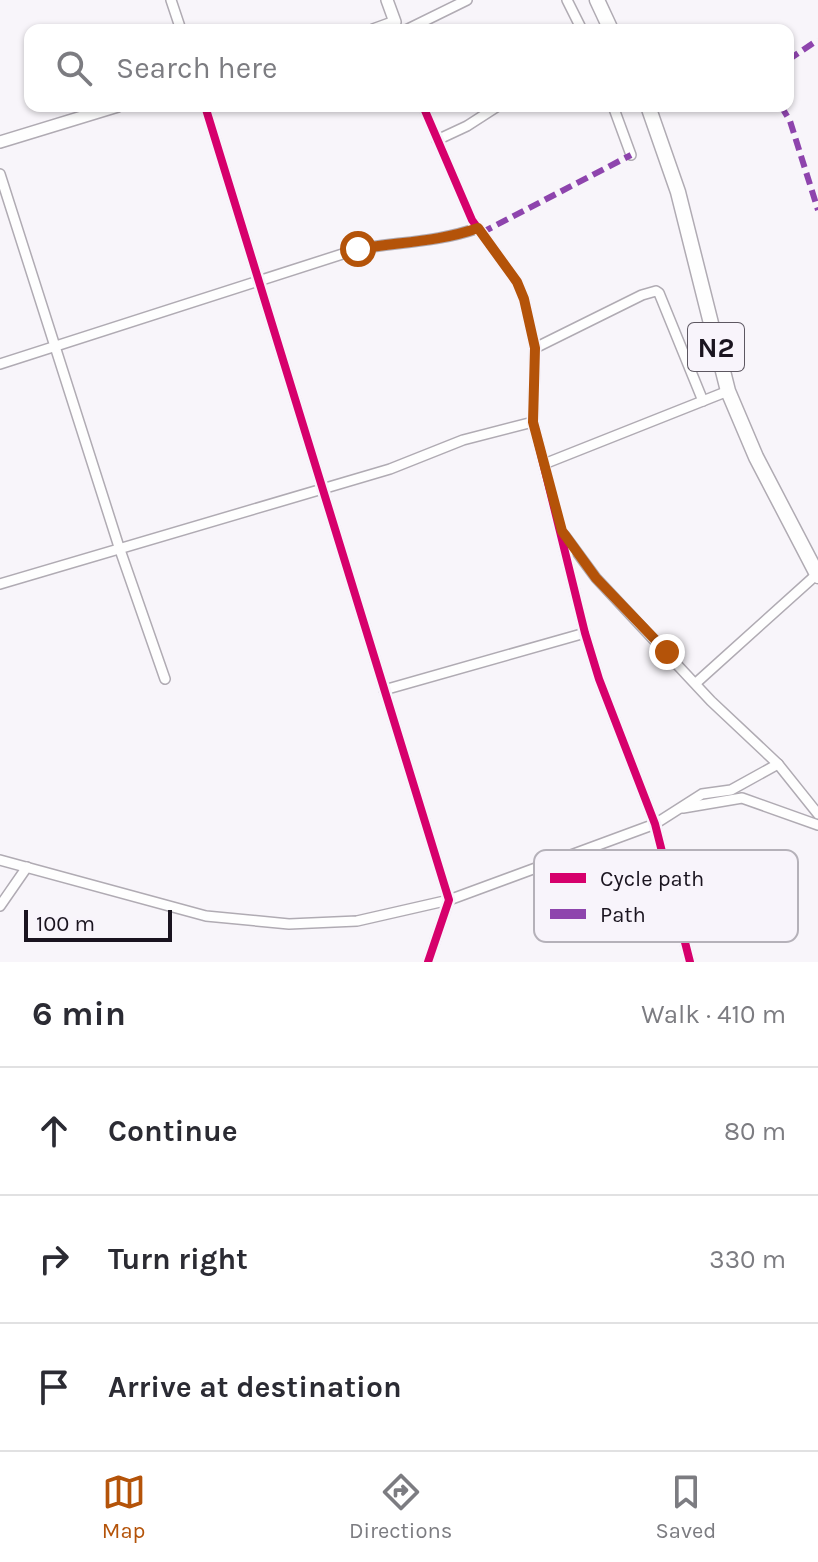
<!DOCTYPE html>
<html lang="en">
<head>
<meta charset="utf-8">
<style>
	body { margin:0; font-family:Karla,sans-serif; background:#f2f2f3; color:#2b2b33 }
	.scale { position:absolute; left:24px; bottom:20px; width:148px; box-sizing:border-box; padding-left:8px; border:4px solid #1a141f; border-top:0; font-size:22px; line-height:28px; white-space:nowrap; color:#1a141f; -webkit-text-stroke:6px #f8f4fb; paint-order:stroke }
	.stop { position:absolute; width:24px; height:24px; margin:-18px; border:6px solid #b45309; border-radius:50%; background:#fff }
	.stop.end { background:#b45309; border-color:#fff; box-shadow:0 2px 8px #0008 }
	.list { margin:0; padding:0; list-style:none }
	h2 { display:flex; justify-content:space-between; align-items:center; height:104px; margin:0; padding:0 32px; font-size:34px }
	h2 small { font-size:26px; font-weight:400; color:#7c7c81 }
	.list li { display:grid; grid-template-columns:52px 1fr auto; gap:24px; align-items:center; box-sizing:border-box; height:128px; padding:0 32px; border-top:2px solid #e1e1e2 }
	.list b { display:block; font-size:30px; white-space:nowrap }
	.list em { font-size:26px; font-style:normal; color:#7c7c81 }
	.icon { flex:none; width:44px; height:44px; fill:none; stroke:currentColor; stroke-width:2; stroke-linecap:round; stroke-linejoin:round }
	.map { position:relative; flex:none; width:818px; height:962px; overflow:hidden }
	.search { position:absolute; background:#fff; box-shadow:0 2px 6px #0004; left:24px; right:24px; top:24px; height:88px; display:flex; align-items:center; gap:20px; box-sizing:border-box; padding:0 28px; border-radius:16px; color:#7c7c81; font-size:30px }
	.sheet { height:488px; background:#fff }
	nav { display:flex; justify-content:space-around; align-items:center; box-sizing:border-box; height:112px; border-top:2px solid #e1e1e2; background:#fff; font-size:22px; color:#7c7c81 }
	nav a { display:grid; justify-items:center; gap:4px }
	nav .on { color:#b45309 }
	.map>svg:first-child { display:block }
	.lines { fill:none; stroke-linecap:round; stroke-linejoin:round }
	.minor-casing { stroke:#b0abb3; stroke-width:12 }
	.tertiary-casing { stroke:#b0abb3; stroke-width:14 }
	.trunk-casing { stroke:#b0abb3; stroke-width:17 }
	.minor { stroke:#fefefe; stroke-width:9 }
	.tertiary { stroke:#fefefe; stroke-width:11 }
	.trunk { stroke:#fefefe; stroke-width:14 }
	.quiet { stroke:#8e44ad; stroke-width:6; stroke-dasharray:12 6; stroke-linecap:butt }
	.cycleway-casing { stroke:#f8f4fb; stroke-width:13 }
	.cycleway { stroke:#d6006c; stroke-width:8 }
	.route { stroke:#b45309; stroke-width:10 }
	.labels { text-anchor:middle; stroke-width:8; stroke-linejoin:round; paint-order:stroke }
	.shield { fill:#f8f4fb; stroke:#5d5761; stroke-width:2 }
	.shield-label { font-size:28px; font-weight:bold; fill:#1a141f }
	.key { fill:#f8f4fb; stroke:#b5b1b9; stroke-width:2 }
	.key-label { font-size:22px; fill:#1a141f }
</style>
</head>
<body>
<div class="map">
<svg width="818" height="962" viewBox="0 0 818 962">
	<rect width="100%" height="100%" fill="#f8f5fa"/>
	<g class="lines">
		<g class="minor-casing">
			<g id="minor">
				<path d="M171 0 181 30"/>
				<path d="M567 0 582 30"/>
				<path d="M406 30 467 0"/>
				<path d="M205 106 449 900 428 962"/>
				<path d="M423 106 472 220 517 282 524 299 535 348 533 422 585 633 599 679 655 824 690 962"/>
				<path d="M613 106 631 155"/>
				<path d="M437 140 467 126 498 106"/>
				<path d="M0 174 119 547 165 679"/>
				<path d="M535 348 642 295 656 291 659 293 703 401"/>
				<path d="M0 364 358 249C398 242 439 242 478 228"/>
				<path d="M544 464 728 391"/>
				<path d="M565 536 596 578 711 701 778 764 818 814"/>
				<path d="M0 584 390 469 463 440 533 422"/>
				<path d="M696 683 817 574"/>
				<path d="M384 690 585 633"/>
				<path d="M683 808 742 798 818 825"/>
				<path d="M0 860 206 916 289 924 357 921 449 900 655 824 702 794 731 790 778 764"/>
				<path d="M0 906 27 867"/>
			</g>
		</g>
		<g class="tertiary-casing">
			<g id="tertiary">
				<path d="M373 30 395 22 387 0"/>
				<path d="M0 142 118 106"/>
			</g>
		</g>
		<g class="trunk-casing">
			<g id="trunk">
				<path d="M597 0 611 30"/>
				<path d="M648 106 678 192 728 391 756 457 818 576"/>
			</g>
		</g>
		<use href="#minor" class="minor"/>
		<use href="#tertiary" class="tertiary"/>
		<use href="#trunk" class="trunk"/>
		<g class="quiet">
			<path d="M788 60 818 40"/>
			<path d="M781 106 790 121 818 210"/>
			<path d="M481 233 631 155"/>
		</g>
		<g class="cycleway-casing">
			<g id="cycleway">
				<path d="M205 106 449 900 428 962"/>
				<path d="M423 106 472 220 517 282 524 299 535 348 533 422 585 633 599 679 655 824 690 962"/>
			</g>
		</g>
		<use href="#cycleway" class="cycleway"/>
	</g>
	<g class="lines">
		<path class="route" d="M358 249C398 242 439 242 478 228L517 282 524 299 535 348 533 422 562 531 596 578 667 652"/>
	</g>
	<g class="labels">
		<rect class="shield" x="688" y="323" width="56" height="48" rx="6"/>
		<g class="shield-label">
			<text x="716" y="357">N2</text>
		</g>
	</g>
	<rect x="534" y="850" width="264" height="92" rx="12" class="key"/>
	<rect x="550" y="873" width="36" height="10" fill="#d6006c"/>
	<rect x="550" y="909" width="36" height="10" fill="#8e44ad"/>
	<g class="key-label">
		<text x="600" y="886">Cycle path</text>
		<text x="600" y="922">Path</text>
	</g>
</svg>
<div class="scale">100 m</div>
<div class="stop" style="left:358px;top:249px"></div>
<div class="stop end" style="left:667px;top:652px"></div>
<div class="search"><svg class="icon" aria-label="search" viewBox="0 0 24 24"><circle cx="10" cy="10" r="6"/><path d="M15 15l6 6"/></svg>Search here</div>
</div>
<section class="sheet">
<h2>6 min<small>Walk · 410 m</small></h2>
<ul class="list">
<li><svg class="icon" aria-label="ahead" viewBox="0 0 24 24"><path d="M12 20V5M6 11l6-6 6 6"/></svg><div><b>Continue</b></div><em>80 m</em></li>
<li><svg class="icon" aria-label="right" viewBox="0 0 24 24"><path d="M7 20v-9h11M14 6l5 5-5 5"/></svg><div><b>Turn right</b></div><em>330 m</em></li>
<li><svg class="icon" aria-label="arrive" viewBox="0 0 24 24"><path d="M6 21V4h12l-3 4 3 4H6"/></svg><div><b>Arrive at destination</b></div></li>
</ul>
</section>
<nav>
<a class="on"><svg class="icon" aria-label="map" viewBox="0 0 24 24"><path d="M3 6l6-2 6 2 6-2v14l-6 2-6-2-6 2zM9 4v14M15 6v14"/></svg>Map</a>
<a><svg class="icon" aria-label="directions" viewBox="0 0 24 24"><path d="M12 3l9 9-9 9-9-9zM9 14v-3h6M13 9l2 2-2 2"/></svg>Directions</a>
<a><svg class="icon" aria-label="saved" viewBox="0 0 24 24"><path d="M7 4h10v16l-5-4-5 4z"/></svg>Saved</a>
</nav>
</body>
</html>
